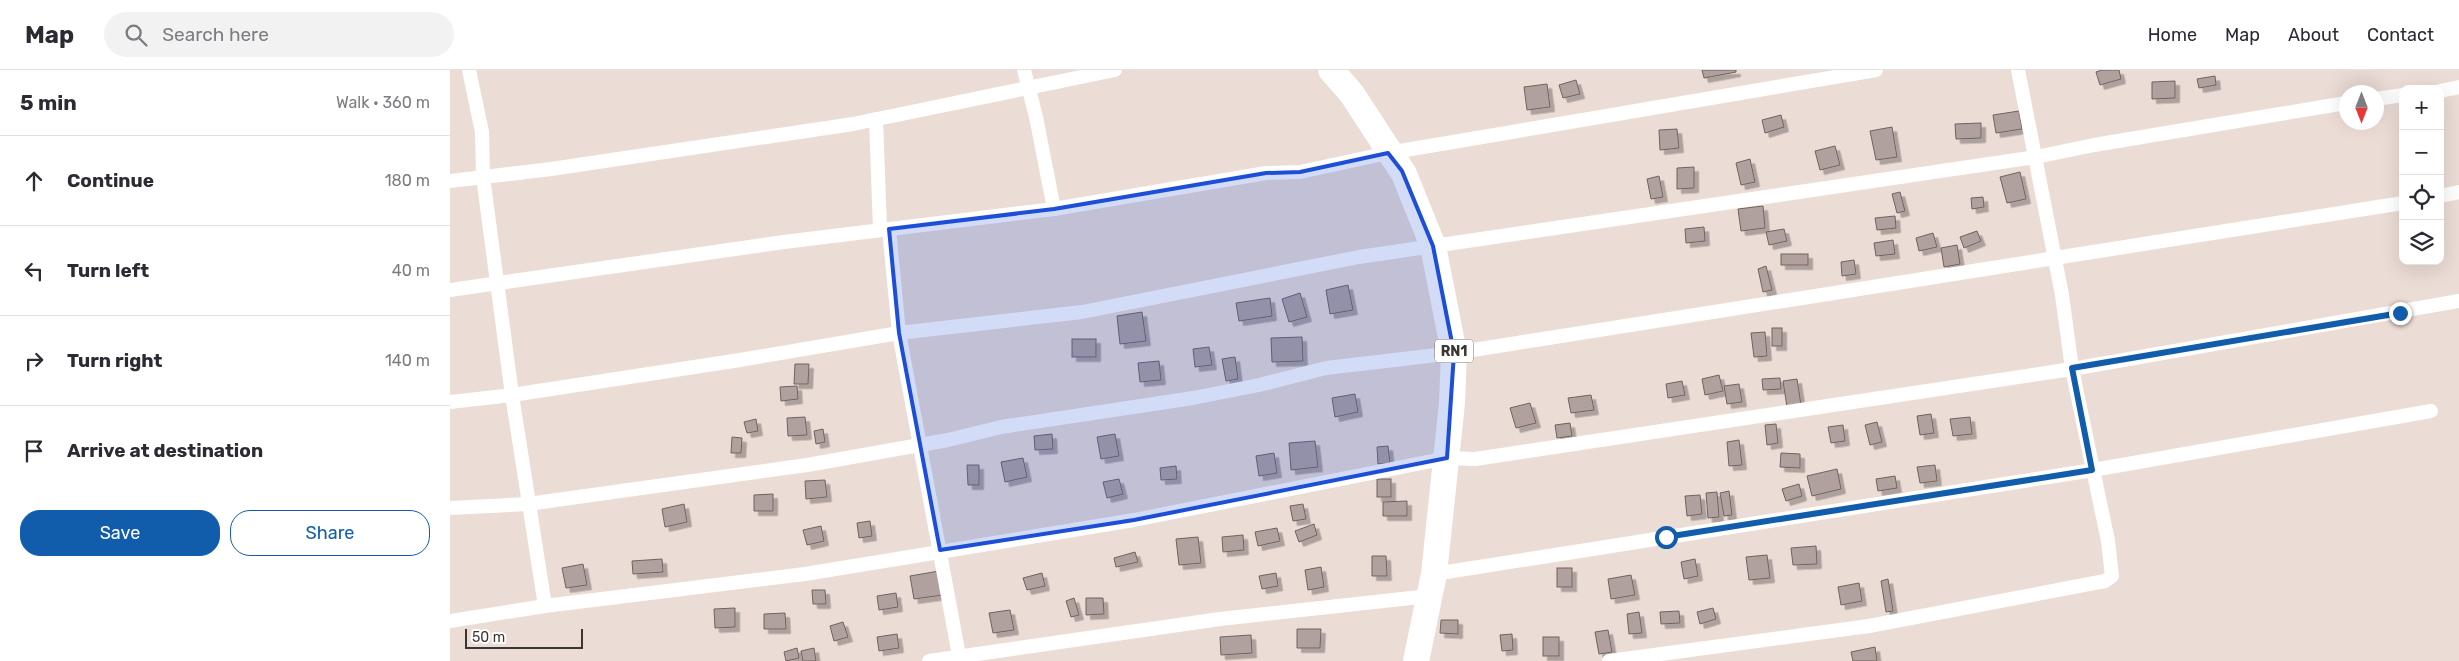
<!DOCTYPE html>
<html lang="en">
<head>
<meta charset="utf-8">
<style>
	body { margin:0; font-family:Rubik,sans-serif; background:#f2f2f3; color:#2b2b33 }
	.controls { position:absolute; right:15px; top:15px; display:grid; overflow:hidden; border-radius:10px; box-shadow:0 5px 20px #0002 }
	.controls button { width:45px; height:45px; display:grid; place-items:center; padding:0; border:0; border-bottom:1px solid #e1e1e2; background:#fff; color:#2b2b33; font:25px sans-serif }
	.compass { position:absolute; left:1889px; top:15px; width:45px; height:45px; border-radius:50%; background:#fff; box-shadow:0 5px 20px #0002; rotate:180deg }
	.scale { position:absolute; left:15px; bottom:12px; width:118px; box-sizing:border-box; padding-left:5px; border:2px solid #3c3633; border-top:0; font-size:14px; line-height:18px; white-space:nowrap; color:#3c3633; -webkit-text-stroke:4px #fff; paint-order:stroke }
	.stop { position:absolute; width:15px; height:15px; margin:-11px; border:4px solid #115dac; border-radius:50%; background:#fff }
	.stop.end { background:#115dac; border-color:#fff; box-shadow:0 1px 5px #0008 }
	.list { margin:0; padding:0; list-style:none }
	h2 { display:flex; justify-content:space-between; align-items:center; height:65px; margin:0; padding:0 20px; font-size:21px }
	h2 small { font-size:16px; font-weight:400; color:#7c7c81 }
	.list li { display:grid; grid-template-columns:32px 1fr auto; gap:15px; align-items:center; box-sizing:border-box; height:90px; padding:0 20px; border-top:1px solid #e1e1e2 }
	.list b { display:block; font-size:19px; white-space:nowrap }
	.list em { font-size:16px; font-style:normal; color:#7c7c81 }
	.actions { display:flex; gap:10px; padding:15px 20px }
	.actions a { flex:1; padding:11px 0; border:1px solid #115dac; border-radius:20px; text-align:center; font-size:18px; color:#115dac }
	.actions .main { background:#115dac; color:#fff }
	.icon { flex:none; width:28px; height:28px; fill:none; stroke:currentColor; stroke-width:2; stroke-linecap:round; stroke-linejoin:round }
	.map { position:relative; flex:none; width:2009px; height:591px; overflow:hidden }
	header { display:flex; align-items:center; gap:30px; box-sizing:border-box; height:70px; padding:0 25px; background:#fff; border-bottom:1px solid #e1e1e2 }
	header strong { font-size:24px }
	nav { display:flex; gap:28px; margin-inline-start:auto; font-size:18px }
	.search { width:350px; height:45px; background:#f2f2f3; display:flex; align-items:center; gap:12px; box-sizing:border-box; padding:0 18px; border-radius:28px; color:#7c7c81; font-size:19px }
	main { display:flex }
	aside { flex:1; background:#fff }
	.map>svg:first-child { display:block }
	.building { fill:#b1a19e; stroke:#71625f; filter:url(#shadow) }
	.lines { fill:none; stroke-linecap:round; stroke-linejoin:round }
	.street { stroke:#fff; stroke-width:14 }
	.highway { stroke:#fff; stroke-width:26 }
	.route { stroke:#115dac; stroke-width:6 }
	.marked { fill:#1d4ed8; fill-opacity:0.2; stroke:#1d4ed8; stroke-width:4; stroke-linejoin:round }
	.labels { text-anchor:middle; stroke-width:4; stroke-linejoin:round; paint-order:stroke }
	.shield { fill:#fff; stroke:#767270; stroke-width:1 }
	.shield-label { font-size:14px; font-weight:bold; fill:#3c3633 }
</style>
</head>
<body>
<header>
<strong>Map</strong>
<div class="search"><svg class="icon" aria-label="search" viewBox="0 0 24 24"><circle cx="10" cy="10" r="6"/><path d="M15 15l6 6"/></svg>Search here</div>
<nav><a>Home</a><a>Map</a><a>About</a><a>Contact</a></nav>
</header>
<main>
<aside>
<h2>5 min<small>Walk · 360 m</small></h2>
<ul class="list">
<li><svg class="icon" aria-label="ahead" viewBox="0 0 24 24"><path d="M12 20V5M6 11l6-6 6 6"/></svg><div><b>Continue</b></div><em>180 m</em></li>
<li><svg class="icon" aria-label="left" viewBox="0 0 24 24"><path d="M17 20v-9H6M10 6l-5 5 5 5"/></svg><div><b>Turn left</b></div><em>40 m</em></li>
<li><svg class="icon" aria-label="right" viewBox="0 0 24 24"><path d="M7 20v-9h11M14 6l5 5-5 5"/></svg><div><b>Turn right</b></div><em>140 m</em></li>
<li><svg class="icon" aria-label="arrive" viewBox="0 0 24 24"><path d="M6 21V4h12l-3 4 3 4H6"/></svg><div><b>Arrive at destination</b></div></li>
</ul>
<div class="actions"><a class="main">Save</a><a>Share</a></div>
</aside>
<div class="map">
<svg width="2009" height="591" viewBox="0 0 2009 591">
	<defs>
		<filter id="shadow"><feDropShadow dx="4.5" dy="4.5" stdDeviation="0" flood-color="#0004"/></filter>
	</defs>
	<rect width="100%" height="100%" fill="#ebdcd5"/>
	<g class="building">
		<path d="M1252 0H1286V2L1254 8Z"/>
		<path d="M1652 0H1669L1671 9 1650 15 1646 2Z"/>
		<path d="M1765 6 1766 15 1749 18 1747 9Z"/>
		<path d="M1126 10 1130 24 1113 28 1109 15Z"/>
		<path d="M1725 11V28L1702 29V12Z"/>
		<path d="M1097 14 1100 37 1077 40 1074 17Z"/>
		<path d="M1569 41 1572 59 1546 63 1543 45Z"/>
		<path d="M1331 45 1334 57 1315 63 1312 50Z"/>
		<path d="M1531 53V68L1506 69 1505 54Z"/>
		<path d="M1442 57 1447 87 1426 90 1420 61Z"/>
		<path d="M1227 59 1229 78 1210 80 1209 60Z"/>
		<path d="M1385 76 1390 95 1370 100 1365 81Z"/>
		<path d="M1300 89 1305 112 1291 115 1286 93Z"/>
		<path d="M1244 97V118L1227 119V98Z"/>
		<path d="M1570 102 1576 129 1557 133 1550 107Z"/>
		<path d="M1209 106 1213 127 1201 129 1197 109Z"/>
		<path d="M1450 122 1455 141 1447 143 1442 124Z"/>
		<path d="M1533 127 1534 137 1522 139 1521 128Z"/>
		<path d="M1313 136 1315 158 1291 161 1288 139Z"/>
		<path d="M1445 146 1446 158 1427 160 1425 148Z"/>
		<path d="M1254 157 1255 171 1236 173 1235 159Z"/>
		<path d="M1334 159 1337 171 1319 175 1316 162Z"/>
		<path d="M1527 161 1531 171 1514 178 1510 167Z"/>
		<path d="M1483 163 1487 177 1469 181 1466 168Z"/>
		<path d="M1443 170 1445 184 1426 186 1424 173Z"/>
		<path d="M1507 175 1510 194 1494 197 1491 178Z"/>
		<rect x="1331" y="184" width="27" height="11"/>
		<path d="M1404 190 1406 204 1392 206 1391 192Z"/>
		<path d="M1316 196 1322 220 1313 222 1308 199Z"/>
		<path d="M898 215 903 240 880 244 876 220Z"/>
		<path d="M850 223 857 247 839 252 832 229Z"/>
		<path d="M820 228 822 246 789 251 786 233Z"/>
		<path d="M692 242 696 271 670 274 667 246Z"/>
		<rect x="1322" y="258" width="10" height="18"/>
		<path d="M1315 262 1317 286 1304 287 1301 263Z"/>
		<path d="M852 267 853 291 822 292 821 268Z"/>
		<rect x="622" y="269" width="24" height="18"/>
		<path d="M759 277 762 295 745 297 743 279Z"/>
		<path d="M785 287 788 309 776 311 772 289Z"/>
		<path d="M709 291 711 310 690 312 688 293Z"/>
		<path d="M345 294H359L358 314H344Z"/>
		<path d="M1269 305 1273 321 1255 325 1252 309Z"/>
		<path d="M1330 308 1331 319 1313 320 1312 309Z"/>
		<path d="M1347 309 1351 335 1337 337 1333 311Z"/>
		<path d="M1232 311 1235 325 1218 328 1216 314Z"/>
		<path d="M1289 314 1292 332 1277 334 1274 316Z"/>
		<path d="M347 316 348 329 331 331 330 317Z"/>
		<path d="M905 324 908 342 885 347 882 328Z"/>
		<path d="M1141 325 1144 340 1121 343 1118 328Z"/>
		<path d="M1080 333 1086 353 1066 358 1060 338Z"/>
		<path d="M1481 344 1484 363 1470 365 1467 346Z"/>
		<path d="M355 347 357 365 338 366 337 348Z"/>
		<path d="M1520 347 1522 364 1503 366 1500 349Z"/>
		<path d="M306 349 308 361 297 363 294 352Z"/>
		<path d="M1427 352 1432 372 1420 375 1415 355Z"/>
		<path d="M1120 353 1122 366 1107 368 1105 355Z"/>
		<path d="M1326 354 1328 373 1317 375 1315 355Z"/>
		<path d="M1393 355 1395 371 1381 373 1378 357Z"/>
		<path d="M373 359 375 372 366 374 364 361Z"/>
		<path d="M602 364 603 379 585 380 584 366Z"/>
		<path d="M665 364 669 386 651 389 647 367Z"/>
		<path d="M282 367 292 368 291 383H281Z"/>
		<path d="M1289 370 1292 395 1279 396 1277 372Z"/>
		<path d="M865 371 868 397 841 400 839 373Z"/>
		<path d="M938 376 940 393 928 394 927 377Z"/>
		<path d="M824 383 827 403 809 406 806 386Z"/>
		<path d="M1331 383 1350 384V398L1330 397Z"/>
		<path d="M573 388 577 407 555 412 551 392Z"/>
		<path d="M517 395H529V415H518Z"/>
		<path d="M1485 395 1487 411 1470 413 1467 397Z"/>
		<path d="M726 396 727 409 711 410 710 398Z"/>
		<path d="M1387 399 1391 419 1362 426 1357 406Z"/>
		<path d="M1445 406 1447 418 1428 421 1426 409Z"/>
		<path d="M669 409 673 424 657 428 653 412Z"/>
		<rect x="927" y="409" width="14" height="18"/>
		<path d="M375 410 377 427 356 429 355 411Z"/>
		<path d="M1349 414 1352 426 1336 431 1332 419Z"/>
		<path d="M1279 421 1282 445 1274 446 1270 423Z"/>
		<path d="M1267 422 1269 447 1258 448 1256 423Z"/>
		<path d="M323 424V441H304V425Z"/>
		<path d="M1250 425 1252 444 1237 446 1235 426Z"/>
		<path d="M957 431V446H933V432Z"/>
		<path d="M234 434 237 452 215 457 212 439Z"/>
		<path d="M853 434 856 449 843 451 840 436Z"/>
		<path d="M420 451 422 466 409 468 407 453Z"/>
		<path d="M864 454 867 465 849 472 845 461Z"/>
		<path d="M371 456 374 471 357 475 353 460Z"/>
		<path d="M827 458 830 471 808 476 805 462Z"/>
		<path d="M793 465 794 480 773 482 772 467Z"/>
		<path d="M748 467 751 493 729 495 726 469Z"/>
		<path d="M1366 476 1367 494 1343 495 1341 478Z"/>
		<path d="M685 482 688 492 666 497 664 488Z"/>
		<path d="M1317 485 1320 508 1299 510 1296 487Z"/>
		<path d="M922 486H936L937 506H922Z"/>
		<path d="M212 489 213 502 183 504 182 491Z"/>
		<path d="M1245 489 1248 506 1234 509 1231 492Z"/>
		<path d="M133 494 137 515 116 518 112 498Z"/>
		<path d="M871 497 874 517 858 520 855 500Z"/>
		<rect x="1107" y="498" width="15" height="19"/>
		<path d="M489 501 493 525 464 529 460 506Z"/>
		<path d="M592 503 595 516 577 520 573 508Z"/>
		<path d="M826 503 828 516 812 519 809 506Z"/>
		<path d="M1181 505 1185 525 1161 529 1158 509Z"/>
		<path d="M1438 509 1443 541 1436 542 1431 511Z"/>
		<path d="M1409 513 1412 531 1391 535 1388 517Z"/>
		<path d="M362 520H375L376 534H363Z"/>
		<path d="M446 523 448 537 429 540 427 526Z"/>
		<path d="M624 528 629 545 621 547 616 531Z"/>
		<path d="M636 528H653L654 544 636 545Z"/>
		<path d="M285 538V557L265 558 264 539Z"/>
		<path d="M1263 538 1266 549 1250 554 1247 542Z"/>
		<path d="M560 540 564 560 543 563 539 543Z"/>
		<path d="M1229 541 1230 553 1211 554 1210 542Z"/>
		<path d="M1189 542 1192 563 1179 564 1177 544Z"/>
		<path d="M335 543 336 559H314V544Z"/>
		<path d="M991 550H1008V564L990 563Z"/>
		<path d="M393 552 398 567 384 571 380 556Z"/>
		<path d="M847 559H871L870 578H847Z"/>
		<path d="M1158 560 1162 582 1149 584 1145 562Z"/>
		<path d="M447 564 449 578 429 581 427 567Z"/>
		<path d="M1062 564 1063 580 1052 581 1050 565Z"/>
		<path d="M801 565 802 583 771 585 770 567Z"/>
		<rect x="1093" y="567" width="16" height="19"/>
		<path d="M1425 577 1427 591H1403L1401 582Z"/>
		<path d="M347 578 349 588 336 591 334 582Z"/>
		<path d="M364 578 366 591H353L351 581Z"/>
	</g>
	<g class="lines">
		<g class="street">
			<path d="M19 0 32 62 33 107 62 325 95 536"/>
			<path d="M574 0 586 47 604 139"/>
			<path d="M1990 21 2009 17"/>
			<path d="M1926 29 1953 25"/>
			<path d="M426 49 430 160"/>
			<path d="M0 111 101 99 403 54 665 0"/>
			<path d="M1990 126 2009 122"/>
			<path d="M439 159 449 263 510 591"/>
			<path d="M0 220 334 172 604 139 816 103 850 102 938 83 1426 0"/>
			<path d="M0 332 62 325 290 290 449 263 632 242 909 187 1586 87 1644 75 1896 33"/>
			<path d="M0 438 78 434 357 395 498 370 551 357 743 328 809 315 876 298 1004 283 1953 133"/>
			<path d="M984 504 1643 400 1981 341"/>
			<path d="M0 551 95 536 355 504 684 450 997 388 1025 389 1622 299 2009 231"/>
			<path d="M479 591 770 549 979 526"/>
			<path d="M1159 591 1419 556 1655 511 1662 506 1658 471 1622 299 1612 225 1568 0"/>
		</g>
		<path class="highway" d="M881 0 902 24 954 104 983 176 1004 283 1002 333 984 504 966 591"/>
	</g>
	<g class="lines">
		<path class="route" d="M1216 467 1642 400 1622 298 1950 243"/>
	</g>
	<path class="marked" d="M938 83 952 101 983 176 1004 283 997 388 684 450 490 480 449 263 439 159 604 139 816 103 850 102Z"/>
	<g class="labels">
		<rect class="shield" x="985" y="269.5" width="38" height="23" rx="4"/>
		<g class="shield-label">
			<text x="1004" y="286">RN1</text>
		</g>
	</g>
</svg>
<div class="controls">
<button>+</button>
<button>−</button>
<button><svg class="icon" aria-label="locate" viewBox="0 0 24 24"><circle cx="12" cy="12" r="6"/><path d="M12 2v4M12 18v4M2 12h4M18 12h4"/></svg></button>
<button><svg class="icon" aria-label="layers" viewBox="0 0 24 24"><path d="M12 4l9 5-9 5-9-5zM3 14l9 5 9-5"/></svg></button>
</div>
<svg class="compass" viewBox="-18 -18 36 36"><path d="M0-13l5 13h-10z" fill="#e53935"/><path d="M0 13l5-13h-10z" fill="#7c7c81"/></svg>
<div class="scale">50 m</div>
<div class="stop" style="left:1216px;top:467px"></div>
<div class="stop end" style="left:1950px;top:243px"></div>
</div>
</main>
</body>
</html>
